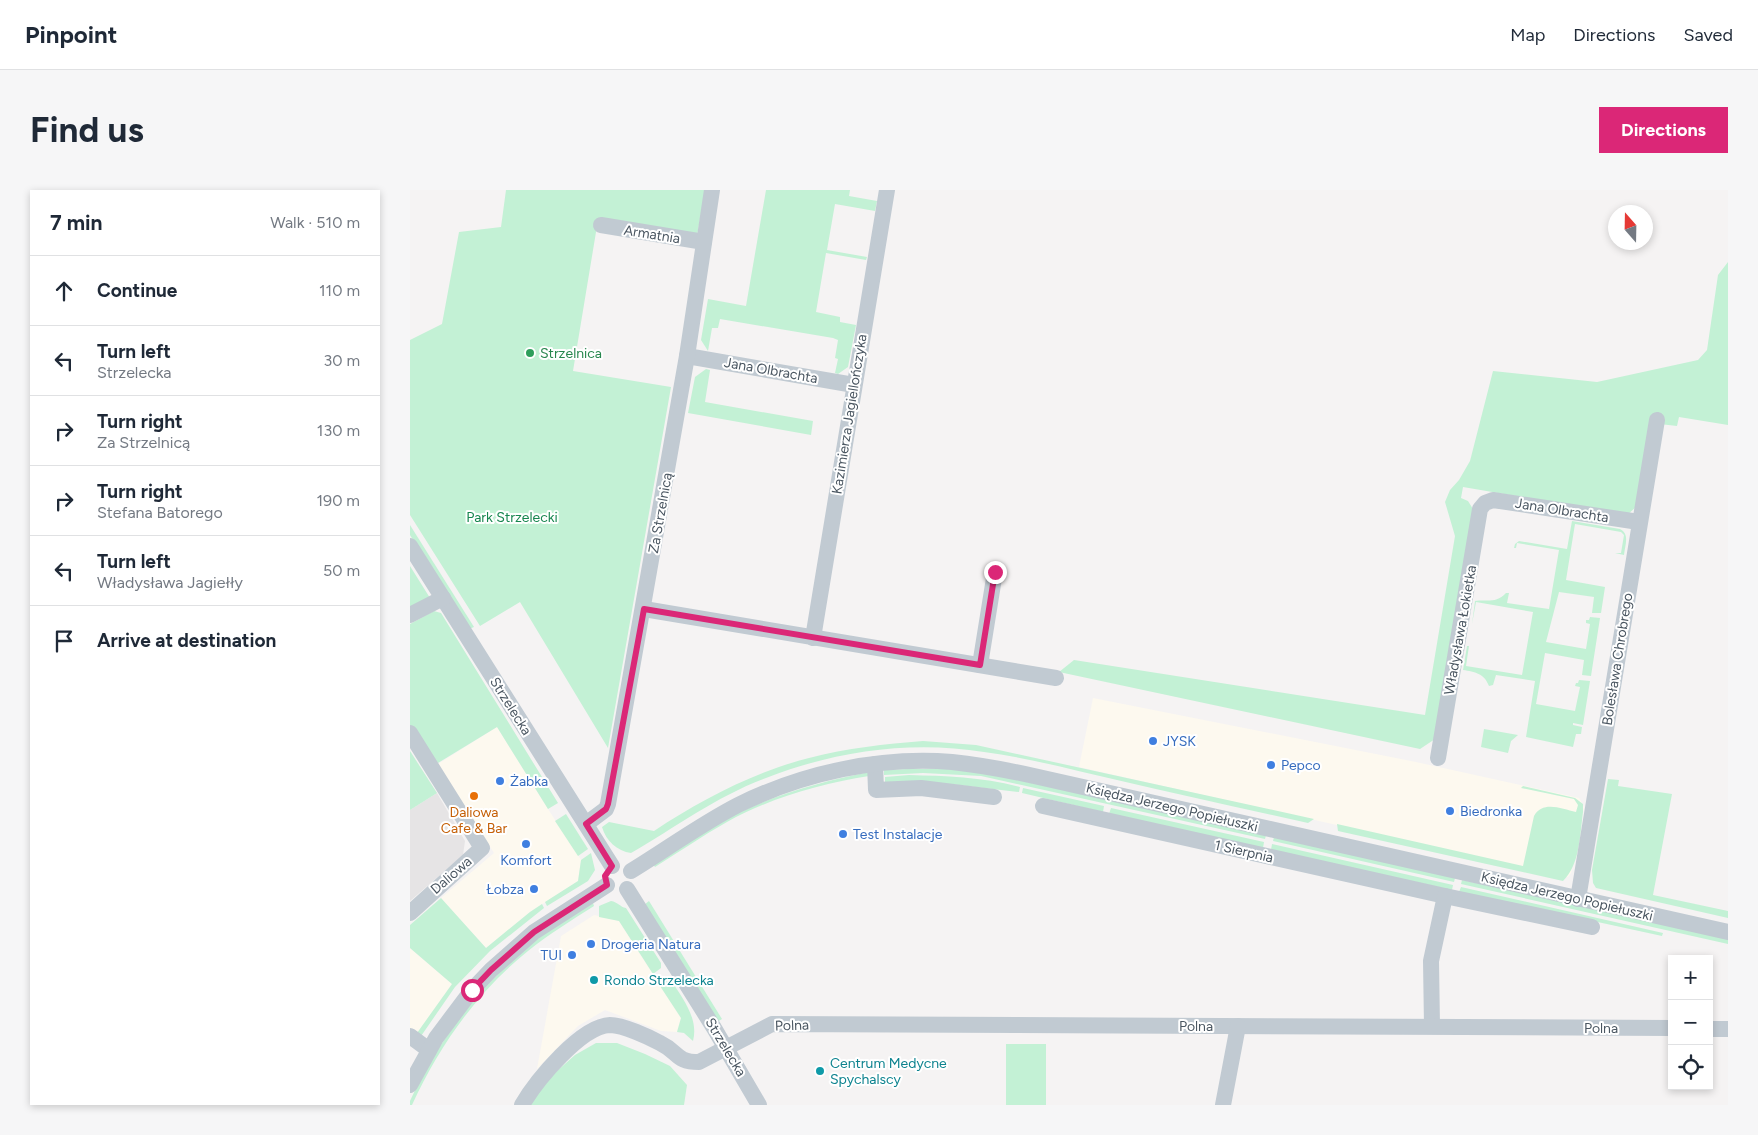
<!DOCTYPE html>
<html lang="en">
<head>
<meta charset="utf-8">
<style>
	body { margin:0; font-family:Figtree,sans-serif; background:#f6f6f7; color:#1f2937 }
	.controls { position:absolute; right:15px; bottom:15px; display:grid; overflow:hidden; border-radius:0px; box-shadow:0 2px 8px #0003 }
	.controls button { width:45px; height:45px; display:grid; place-items:center; padding:0; border:0; border-bottom:1px solid #e0e1e3; background:#fff; color:#1f2937; font:25px sans-serif }
	.compass { position:absolute; left:1198px; top:15px; width:45px; height:45px; border-radius:50%; background:#fff; box-shadow:0 2px 8px #0003; rotate:340deg }
	.stop { position:absolute; width:15px; height:15px; margin:-11px; border:4px solid #db2777; border-radius:50%; background:#fff }
	.stop.end { background:#db2777; border-color:#fff; box-shadow:0 1px 5px #0008 }
	.list { margin:0; padding:0; list-style:none }
	h2 { display:flex; justify-content:space-between; align-items:center; height:65px; margin:0; padding:0 20px; font-size:21px }
	h2 small { font-size:16px; font-weight:400; color:#747a83 }
	.list li { display:grid; grid-template-columns:32px 1fr auto; gap:15px; align-items:center; box-sizing:border-box; height:70px; padding:0 20px; border-top:1px solid #e0e1e3 }
	.list b { display:block; font-size:19px; white-space:nowrap }
	.list p { margin:0; font-size:16px; white-space:nowrap; color:#747a83 }
	.list em { font-size:16px; font-style:normal; color:#747a83 }
	.icon { flex:none; width:28px; height:28px; fill:none; stroke:currentColor; stroke-width:2; stroke-linecap:round; stroke-linejoin:round }
	.map { position:relative; flex:none; width:1318px; height:915px; overflow:hidden; border-radius:0px }
	header { display:flex; align-items:center; gap:30px; box-sizing:border-box; height:70px; padding:0 25px; background:#fff; border-bottom:1px solid #e0e1e3 }
	header strong { font-size:24px }
	nav { display:flex; gap:28px; margin-inline-start:auto; font-size:18px }
	.intro { display:flex; align-items:center; justify-content:space-between; box-sizing:border-box; height:120px; padding:0 30px }
	h1 { margin:0; font-size:35px }
	.button { padding:12px 22px; border-radius:0px; background:#db2777; color:#fff; font-size:18px; font-weight:700 }
	main { display:flex; gap:30px; padding:0 30px }
	aside { flex:1; background:#fff; border-radius:0px; box-shadow:0 2px 8px #0003 }
	.map>svg:first-child { display:block }
	.commercial { fill:#fdf9ef }
	.education { fill:#e6e4e5 }
	.green { fill:#c3f1d5 }
	.lines { fill:none; stroke-linecap:round; stroke-linejoin:round }
	.minor { stroke:#c1cad2; stroke-width:16 }
	.route { stroke:#db2777; stroke-width:6 }
	.leisure-dot { fill:#2e9e5b; stroke:#fff; stroke-width:2 }
	.shop-dot { fill:#3f7fe0; stroke:#fff; stroke-width:2 }
	.food-dot { fill:#e8710a; stroke:#fff; stroke-width:2 }
	.culture-dot { fill:#0f9aa8; stroke:#fff; stroke-width:2 }
	.labels { text-anchor:middle; stroke-width:4; stroke-linejoin:round; paint-order:stroke }
	.street-label { font-size:14px; fill:#4a5661; stroke:#fff }
	.leisure-label { font-size:14px; fill:#27864d; stroke:#fff; text-anchor:start }
	.park-label { font-size:14px; fill:#17864f; stroke:#fff }
	.shop-label { font-size:14px; fill:#366cbe; stroke:#fff; text-anchor:start }
	.food-label { font-size:14px; fill:#c56008; stroke:#fff }
	.culture-label { font-size:14px; fill:#0d838f; stroke:#fff; text-anchor:start }
</style>
</head>
<body>
<header>
<strong>Pinpoint</strong>
<nav><a>Map</a><a>Directions</a><a>Saved</a></nav>
</header>
<div class="intro"><h1>Find us</h1><a class="button">Directions</a></div>
<main>
<aside>
<h2>7 min<small>Walk · 510 m</small></h2>
<ul class="list">
<li><svg class="icon" aria-label="ahead" viewBox="0 0 24 24"><path d="M12 20V5M6 11l6-6 6 6"/></svg><div><b>Continue</b></div><em>110 m</em></li>
<li><svg class="icon" aria-label="left" viewBox="0 0 24 24"><path d="M17 20v-9H6M10 6l-5 5 5 5"/></svg><div><b>Turn left</b><p>Strzelecka</p></div><em>30 m</em></li>
<li><svg class="icon" aria-label="right" viewBox="0 0 24 24"><path d="M7 20v-9h11M14 6l5 5-5 5"/></svg><div><b>Turn right</b><p>Za Strzelnicą</p></div><em>130 m</em></li>
<li><svg class="icon" aria-label="right" viewBox="0 0 24 24"><path d="M7 20v-9h11M14 6l5 5-5 5"/></svg><div><b>Turn right</b><p>Stefana Batorego</p></div><em>190 m</em></li>
<li><svg class="icon" aria-label="left" viewBox="0 0 24 24"><path d="M17 20v-9H6M10 6l-5 5 5 5"/></svg><div><b>Turn left</b><p>Władysława Jagiełły</p></div><em>50 m</em></li>
<li><svg class="icon" aria-label="arrive" viewBox="0 0 24 24"><path d="M6 21V4h12l-3 4 3 4H6"/></svg><div><b>Arrive at destination</b></div></li>
</ul>
</aside>
<div class="map">
<svg width="1318" height="915" viewBox="0 0 1318 915">
	<rect width="100%" height="100%" fill="#f5f3f3"/>
	<g class="commercial">
		<path d="M683 508 1006 572 1169 608 1174 617 1161 683 1158 687 669 577Z"/>
		<path d="M87 537 138 619 171 670 168 691 120 722 76 758 31 708 84 663 28 574Z"/>
		<path d="M184 725 209 731 271 828 267 842 251 841 195 820 168 836 127 879 151 746Z"/>
		<path d="M0 758 42 794 7 844 0 838Z"/>
	</g>
	<path class="education" d="M27 603 55 651 53 665 0 711V620Z"/>
	<g class="green">
		<path d="M96 0H295L287 46 188 30 163 181 261 197 198 558 110 412 70 436 0 325V150L32 134 49 42 91 37Z"/>
		<path d="M356 0H440L439 6 467 11 465 21 425 14 417 60 457 67 456 70 416 63 406 122 430 127V132L446 135 438 177 428 184 425 183 428 169 425 168 428 150 423 148 310 129 308 138H302L298 161 291 150 298 109 336 116Z"/>
		<path d="M1318 72V235L1269 227 1267 236 1241 233 1226 317 1217 325 1053 297 1051 308 1058 311 1063 319 1025 549 1010 559 649 482 664 470 1015 525 1045 346 1035 312 1040 300 1049 290 1060 271 1083 181 1187 192 1288 170 1297 160 1308 85Z"/>
		<path d="M296 179 300 180 295 212 403 231 401 245 278 223 285 187Z"/>
		<path d="M1162 331 1210 339C1220 344 1215 355 1214 365L1205 363H1211L1214 345 1211 342 1165 334 1156 390 1195 397 1191 423H1182L1184 407 1149 402 1136 452 1176 459 1180 434 1176 433V430H1179L1180 427 1190 428 1181 486 1172 485 1174 470 1135 463 1126 514 1165 521 1170 497 1165 496 1166 493H1168L1169 490 1180 491 1173 535 1163 533V535L1172 537 1171 544H1166L1163 557 1116 547 1125 491 1086 485 1083 495 1079 496C1074 483 1065 482 1053 480L1057 456H1059L1056 476 1112 485 1123 422 1066 412 1062 434 1065 411C1077 409 1086 414 1096 403H1099L1097 413 1139 419 1149 360 1107 353 1106 358H1104L1105 354 1109 351 1157 359Z"/>
		<path d="M0 335 64 437 59 439 0 345Z"/>
		<path d="M0 376 20 408 0 419Z"/>
		<path d="M24 421 31 423 148 613 138 619 87 537 28 573 0 536V434Z"/>
		<path d="M1074 539 1108 545 1101 551 1098 563 1071 557Z"/>
		<path d="M513 551 566 555 904 629 898 633C835 619 771 605 707 590 663 580 619 568 574 562 501 550 425 561 356 588 307 606 266 637 221 663 207 661 196 651 192 637L199 632 244 641C291 610 344 582 399 568 437 558 475 554 513 551Z"/>
		<path d="M0 561 27 603 0 620Z"/>
		<path d="M498 579H546L572 582 856 645 855 649 571 586 513 583 474 585V580Z"/>
		<path d="M459 582V586C410 594 360 608 317 632 292 646 269 662 245 677L243 674C267 659 292 641 318 628 363 605 409 592 459 582Z"/>
		<path d="M499 585C536 586 573 587 610 597L609 602 540 594 475 592V587Z"/>
		<path d="M1198 589 1209 590 1208 596 1262 604 1243 705 1318 721V728L1186 698 1183 693 1182 680Z"/>
		<path d="M1113 596 1165 608 1173 614V622C1170 644 1170 675 1153 691L928 641 927 634 1113 676 1124 626C1133 610 1152 619 1166 622L1168 615 1164 609 1111 598Z"/>
		<path d="M613 598 694 616 693 622 612 603Z"/>
		<path d="M701 618 854 652 853 658 699 624Z"/>
		<path d="M156 624 178 659 168 666 145 631Z"/>
		<path d="M864 647 1045 688 1044 692 863 651Z"/>
		<path d="M862 654 1043 695 1042 700 861 660Z"/>
		<path d="M181 663 185 680 178 691 137 716 135 712 168 691 171 670Z"/>
		<path d="M1052 690 1318 749V754L1051 694Z"/>
		<path d="M1051 697 1253 743 1252 746 1049 702Z"/>
		<path d="M31 708 76 758 120 722 132 714 134 718 80 761 45 797 9 849 7 843 42 794 0 758V735Z"/>
		<path d="M201 711C208 712 210 717 216 718L251 773V778L243 784 209 731 189 727V716Z"/>
		<path d="M239 711 312 829 307 832 234 715Z"/>
		<path d="M183 713 184 716C162 730 139 744 118 761 67 802 29 856 2 915H0V911C27 852 67 800 116 758 137 741 160 727 183 713Z"/>
		<path d="M261 790C272 808 289 828 283 851L274 843 267 842 271 828 250 796 256 791Z"/>
		<path d="M186 853H207L235 864 260 876 277 895 274 915H119L129 897 165 865Z"/>
		<rect x="596" y="854" width="40" height="61"/>
	</g>
	<g class="lines">
		<g class="minor">
			<path d="M191 35 294 52"/>
			<path d="M277 166 444 195"/>
			<path d="M0 356 202 676"/>
			<path d="M234 419 646 488"/>
			<path d="M0 425 33 408"/>
			<path d="M403 448 477 0"/>
			<path d="M570 475 585 382"/>
			<path d="M0 543 72 658 0 723"/>
			<path d="M1028 568 1070 319 1075 313 1083 310 1229 332"/>
			<path d="M465 574 466 600 511 598 584 607"/>
			<path d="M633 616 1035 706 1182 737"/>
			<path d="M176 634 196 619 198 614 277 166 302 0"/>
			<path d="M221 681C257 659 291 634 328 615 393 583 470 566 542 572 570 575 597 580 624 586L1318 742"/>
			<path d="M217 699 304 838 349 915"/>
			<path d="M1168 709 1247 230"/>
			<path d="M1022 836 1021 771 1035 706"/>
			<path d="M1299 839H1318"/>
			<path d="M0 846 19 860"/>
			<path d="M0 895 26 848 62 800 81 780 124 742 197 695"/>
			<path d="M112 915C126 891 171 836 200 835 213 835 239 847 250 853 269 862 265 872 289 872L362 834 1262 838"/>
			<path d="M813 915 828 836"/>
		</g>
	</g>
	<g class="lines">
		<path class="route" d="M62 800 81 780 124 742 197 695 195 686 202 676 176 634 196 619 198 614 234 419 570 475 585 382"/>
	</g>
	<circle class="leisure-dot" cx="120" cy="163" r="5"/>
	<g class="shop-dot">
		<circle cx="743" cy="551" r="5"/>
		<circle cx="861" cy="575" r="5"/>
		<circle cx="90" cy="591" r="5"/>
		<circle cx="1040" cy="621" r="5"/>
		<circle cx="433" cy="644" r="5"/>
		<circle cx="116" cy="654" r="5"/>
		<circle cx="124" cy="699" r="5"/>
		<circle cx="181" cy="754" r="5"/>
		<circle cx="162" cy="765" r="5"/>
	</g>
	<circle class="food-dot" cx="64" cy="606" r="5"/>
	<g class="culture-dot">
		<circle cx="184" cy="790" r="5"/>
		<circle cx="410" cy="881" r="5"/>
	</g>
	<g class="labels">
		<g class="street-label">
			<text transform="translate(242 44) rotate(9)" y="5">Armatnia</text>
			<text transform="translate(361 180) rotate(10)" y="5">Jana Olbrachta</text>
			<text transform="translate(439 224) rotate(-81)" y="5">Kazimierza Jagiellończyka</text>
			<text transform="translate(1152 320) rotate(9)" y="5">Jana Olbrachta</text>
			<text transform="translate(250 323) rotate(-80)" y="5">Za Strzelnicą</text>
			<text transform="translate(1050 440) rotate(-80)" y="5">Władysława Łokietka</text>
			<text transform="translate(1207 469) rotate(-81)" y="5">Bolesława Chrobrego</text>
			<text transform="translate(101 516) rotate(58)" y="5">Strzelecka</text>
			<text transform="translate(762 617) rotate(13)" y="5">Księdza Jerzego Popiełuszki</text>
			<text transform="translate(834 661) rotate(13)" y="5">1 Sierpnia</text>
			<text transform="translate(41 685) rotate(-41)" y="5">Daliowa</text>
			<text transform="translate(1157 706) rotate(13)" y="5">Księdza Jerzego Popiełuszki</text>
			<text transform="translate(382 835) rotate(-2)" y="5">Polna</text>
			<text x="786" y="841">Polna</text>
			<text x="1191" y="843">Polna</text>
			<text transform="translate(316 857) rotate(59)" y="5">Strzelecka</text>
		</g>
		<g class="leisure-label">
			<text x="130" y="168">Strzelnica</text>
		</g>
		<g class="park-label">
			<text x="102" y="332">Park Strzelecki</text>
		</g>
		<g class="shop-label">
			<text x="753" y="556">JYSK</text>
			<text x="871" y="580">Pepco</text>
			<text x="100" y="596">Żabka</text>
			<text x="1050" y="626">Biedronka</text>
			<text x="443" y="649">Test Instalacje</text>
			<text x="116" y="675" text-anchor="middle">Komfort</text>
			<text x="114" y="704" text-anchor="end">Łobza</text>
			<text x="191" y="759">Drogeria Natura</text>
			<text x="152" y="770" text-anchor="end">TUI</text>
		</g>
		<g class="food-label">
			<text x="64" y="627">Daliowa<tspan x="64" dy="16">Cafe &amp; Bar</tspan></text>
		</g>
		<g class="culture-label">
			<text x="194" y="795">Rondo Strzelecka</text>
			<text x="420" y="878">Centrum Medycne<tspan x="420" dy="16">Spychalscy</tspan></text>
		</g>
	</g>
</svg>
<div class="controls">
<button>+</button>
<button>−</button>
<button><svg class="icon" aria-label="locate" viewBox="0 0 24 24"><circle cx="12" cy="12" r="6"/><path d="M12 2v4M12 18v4M2 12h4M18 12h4"/></svg></button>
</div>
<svg class="compass" viewBox="-18 -18 36 36"><path d="M0-13l5 13h-10z" fill="#e53935"/><path d="M0 13l5-13h-10z" fill="#747a83"/></svg>
<div class="stop" style="left:62px;top:800px"></div>
<div class="stop end" style="left:585px;top:382px"></div>
</div>
</main>
</body>
</html>
